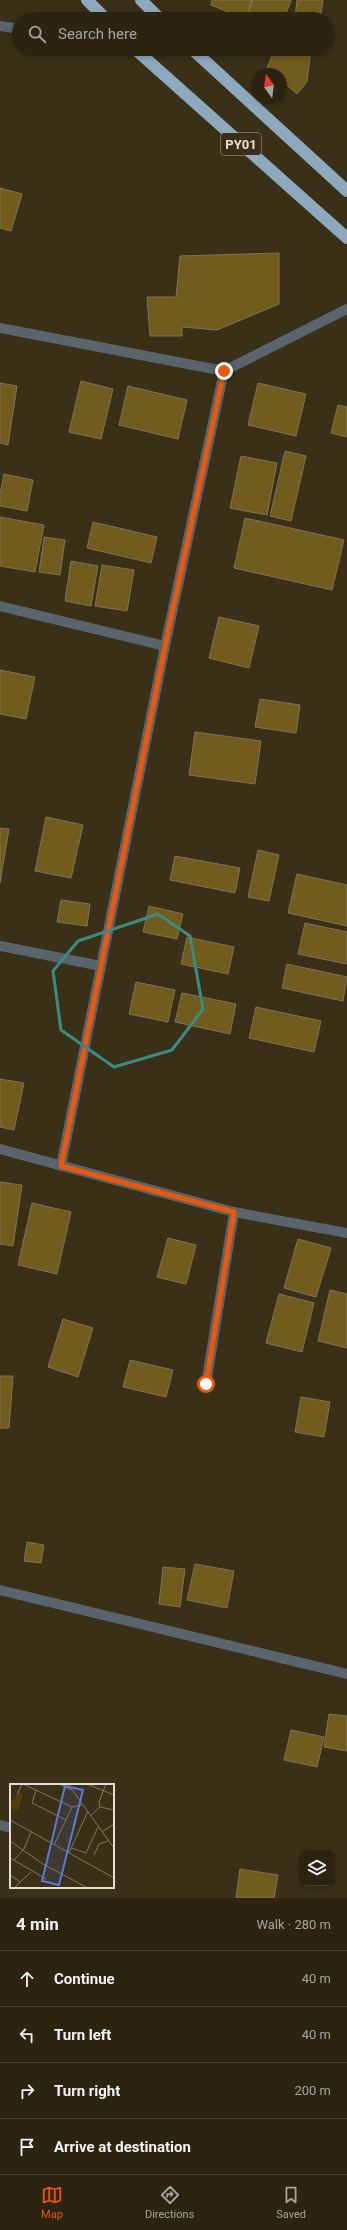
<!DOCTYPE html>
<html lang="en">
<head>
<meta charset="utf-8">
<style>
	body { margin:0; font-family:Roboto,sans-serif; background:#342c1a; color:#f1f3f6 }
	.controls { position:absolute; right:12px; bottom:12px; display:grid; overflow:hidden; border-radius:8px; box-shadow:0 2px 6px #0003 }
	.controls button { width:36px; height:36px; display:grid; place-items:center; padding:0; border:0; border-bottom:1px solid #484131; background:#2c2411; color:#f1f3f6; font:20px sans-serif }
	.compass { position:absolute; left:251px; top:68px; width:36px; height:36px; border-radius:50%; background:#2c2411; box-shadow:0 2px 6px #0003; rotate:346deg }
	.stop { position:absolute; width:12px; height:12px; margin:-9px; border:3px solid #ea580c; border-radius:50%; background:#fff }
	.stop.end { background:#ea580c; border-color:#fff; box-shadow:0 1px 4px #0008 }
	.list { margin:0; padding:0; list-style:none }
	h2 { display:flex; justify-content:space-between; align-items:center; height:52px; margin:0; padding:0 16px; font-size:17px }
	h2 small { font-size:13px; font-weight:400; color:#a6a49f }
	.list li { display:grid; grid-template-columns:26px 1fr auto; gap:12px; align-items:center; box-sizing:border-box; height:56px; padding:0 16px; border-top:1px solid #484131 }
	.list b { display:block; font-size:15px; white-space:nowrap }
	.list em { font-size:13px; font-style:normal; color:#a6a49f }
	.icon { flex:none; width:22px; height:22px; fill:none; stroke:currentColor; stroke-width:2; stroke-linecap:round; stroke-linejoin:round }
	.map { position:relative; flex:none; width:347px; height:1898px; overflow:hidden }
	.search { position:absolute; background:#2c2411; box-shadow:0 2px 6px #0003; left:12px; right:12px; top:12px; height:44px; display:flex; align-items:center; gap:10px; box-sizing:border-box; padding:0 14px; border-radius:22px; color:#a6a49f; font-size:15px }
	.sheet { height:276px; background:#2c2411 }
	nav { display:flex; justify-content:space-around; align-items:center; box-sizing:border-box; height:56px; border-top:1px solid #484131; background:#2c2411; font-size:11px; color:#a6a49f }
	nav a { display:grid; justify-items:center; gap:2px }
	nav .on { color:#ea580c }
	.map>svg:first-child { display:block }
	.building { fill:#715c1e; stroke:#7f7459 }
	.lines { fill:none; stroke-linecap:round; stroke-linejoin:round }
	.minor { stroke:#59646d; stroke-width:10 }
	.highway { stroke:#8ea9be; stroke-width:12 }
	.route { stroke:#ea580c; stroke-width:5 }
	.marked { fill:none; stroke:#3a8b82; stroke-width:3; stroke-linejoin:round }
	.labels { text-anchor:middle; stroke-width:3; stroke-linejoin:round; paint-order:stroke }
	.shield { fill:#3a3017; stroke:#b2ab99; stroke-width:1 }
	.shield-label { font-size:13px; font-weight:bold; fill:#e6e0d1 }
	.inset-road { fill:none; stroke:#7f7661; stroke-width:1 }
	.view { fill:#597ad6; fill-opacity:0.15; stroke:#597ad6; stroke-width:2 }
	.inset-edge { fill:none; stroke:#e6e0d1; stroke-width:2 }
</style>
</head>
<body>
<div class="map">
<svg width="347" height="1898" viewBox="0 0 347 1898">
	<rect width="100%" height="100%" fill="#3a3017"/>
	<g class="building">
		<path d="M212 0H252L245 19 211 5Z"/>
		<path d="M253 0H291L284 19H249L246 18Z"/>
		<path d="M297 0H323L320 19H295Z"/>
		<path d="M275 49H311L307 82 297 94 281 80V74H274L267 68Z"/>
		<path d="M0 188 22 194 11 231 0 228Z"/>
		<path d="M279 253V304L217 330 182 327V336H150L147 297H176L180 256Z"/>
		<path d="M81 381 113 389 101 439 69 432Z"/>
		<path d="M0 383 17 386 8 445 0 443Z"/>
		<path d="M258 383 306 394 296 436 248 425Z"/>
		<path d="M128 386 187 400 178 439 119 425Z"/>
		<path d="M338 405 347 407V437L331 433Z"/>
		<path d="M285 451 306 456 291 521 270 516Z"/>
		<path d="M241 456 277 463 267 515 230 508Z"/>
		<path d="M4 474 33 480 27 511 0 506V494Z"/>
		<path d="M0 517 44 525 35 572 0 566Z"/>
		<path d="M245 518 344 540 332 590 234 568Z"/>
		<path d="M93 522 157 537 151 563 87 548Z"/>
		<path d="M44 537 65 540 60 575 39 572Z"/>
		<path d="M71 561 98 566 91 606 65 601Z"/>
		<path d="M102 565 134 570 127 611 95 606Z"/>
		<path d="M219 617 259 626 249 668 209 658Z"/>
		<path d="M0 670 35 677 26 719 0 714Z"/>
		<path d="M260 699 300 705 296 733 255 727Z"/>
		<path d="M195 732 261 741 255 784 189 775Z"/>
		<path d="M46 817 83 825 71 878 35 871Z"/>
		<path d="M0 828 9 829 0 883Z"/>
		<path d="M258 850 279 855 269 901 248 897Z"/>
		<path d="M175 856 240 868 235 893 170 880Z"/>
		<path d="M297 874 347 885V926L288 913Z"/>
		<path d="M61 900 90 904 87 926 57 922Z"/>
		<path d="M149 906 183 914 177 939 143 932Z"/>
		<path d="M305 923 347 932V964L298 954Z"/>
		<path d="M187 937 234 947 228 974 181 964Z"/>
		<path d="M287 964 347 977 343 1001 282 988Z"/>
		<path d="M136 982 175 990 168 1022 129 1014Z"/>
		<path d="M182 993 236 1004 230 1034 175 1022Z"/>
		<path d="M256 1007 321 1021 314 1052 249 1038Z"/>
		<path d="M0 1079 24 1083 14 1130 0 1127Z"/>
		<path d="M0 1182 22 1185 13 1246 0 1244Z"/>
		<path d="M32 1203 71 1212 57 1274 18 1265Z"/>
		<path d="M168 1238 196 1245 186 1284 157 1277Z"/>
		<path d="M298 1239 331 1248 316 1297 284 1288Z"/>
		<path d="M330 1290 347 1294V1348L318 1341Z"/>
		<path d="M279 1294 314 1303 302 1352 266 1343Z"/>
		<path d="M63 1319 93 1328 78 1377 48 1367Z"/>
		<path d="M130 1360 173 1370 166 1397 123 1387Z"/>
		<path d="M0 1376H13L9 1428H0Z"/>
		<path d="M301 1397 330 1402 324 1437 295 1432Z"/>
		<path d="M27 1542 44 1545 41 1563 24 1561Z"/>
		<path d="M195 1564 234 1571 227 1608 187 1600Z"/>
		<path d="M163 1567 185 1569 180 1607 159 1604Z"/>
		<path d="M329 1714 347 1716V1751L324 1747Z"/>
		<path d="M291 1730 324 1737 317 1767 284 1760Z"/>
		<path d="M240 1869 278 1875 274 1898H236Z"/>
	</g>
	<g class="lines">
		<g class="minor">
			<path d="M0 26 19 29"/>
			<path d="M0 328 224 371 347 309"/>
			<path d="M0 606 165 646"/>
			<path d="M0 946 101 966"/>
			<path d="M0 1149 234 1212 347 1233"/>
			<path d="M61 1166 165 646 224 371"/>
			<path d="M206 1384 234 1212"/>
			<path d="M0 1590 347 1674"/>
			<path d="M0 1825 11 1828"/>
		</g>
		<g class="highway">
			<path d="M87 0 106 19"/>
			<path d="M141 0 160 19"/>
			<path d="M135 49 347 238"/>
			<path d="M192 49 347 191"/>
		</g>
	</g>
	<g class="lines">
		<path class="route" d="M206 1384 234 1212 61 1166 165 646 224 371"/>
	</g>
	<path class="marked" d="M158 914 190 936 203 1009 172 1050 114 1067 61 1030 53 971 78 941Z"/>
	<g class="labels">
		<rect class="shield" x="221" y="133" width="40" height="22" rx="3"/>
		<g class="shield-label">
			<text x="241" y="149">PY01</text>
		</g>
	</g>
	<g transform="translate(10 1784)">
		<rect width="104" height="104" fill="#3a3017"/>
		<path d="M9 8 13 11 11 17 9 25 4 28 0 20Z" fill="#503f09"/>
		<path class="inset-road" d="M13 0 62 23 72 21M49 0 62 6M58 0 104 64M77 0 104 11M26 6 22 19 56 36M7 11 12 0M90 23 89 18 96 0M90 23 104 26M81 31 90 23M0 36 104 94M93 47 104 40M0 57 33 80 78 104M44 61 62 23M61 64 76 69 88 43M59 69 78 27M84 71 89 60 98 57M0 74 36 95M4 76 14 65 21 48M0 91 10 98M4 104 21 88"/>
		<path class="view" d="M55 2 73 6 49 101 32 97Z"/>
		<rect width="104" height="104" class="inset-edge"/>
	</g>
</svg>
<div class="controls">
<button><svg class="icon" aria-label="layers" viewBox="0 0 24 24"><path d="M12 4l9 5-9 5-9-5zM3 14l9 5 9-5"/></svg></button>
</div>
<svg class="compass" viewBox="-18 -18 36 36"><path d="M0-13l5 13h-10z" fill="#e53935"/><path d="M0 13l5-13h-10z" fill="#a6a49f"/></svg>
<div class="stop" style="left:206px;top:1384px"></div>
<div class="stop end" style="left:224px;top:371px"></div>
<div class="search"><svg class="icon" aria-label="search" viewBox="0 0 24 24"><circle cx="10" cy="10" r="6"/><path d="M15 15l6 6"/></svg>Search here</div>
</div>
<section class="sheet">
<h2>4 min<small>Walk · 280 m</small></h2>
<ul class="list">
<li><svg class="icon" aria-label="ahead" viewBox="0 0 24 24"><path d="M12 20V5M6 11l6-6 6 6"/></svg><div><b>Continue</b></div><em>40 m</em></li>
<li><svg class="icon" aria-label="left" viewBox="0 0 24 24"><path d="M17 20v-9H6M10 6l-5 5 5 5"/></svg><div><b>Turn left</b></div><em>40 m</em></li>
<li><svg class="icon" aria-label="right" viewBox="0 0 24 24"><path d="M7 20v-9h11M14 6l5 5-5 5"/></svg><div><b>Turn right</b></div><em>200 m</em></li>
<li><svg class="icon" aria-label="arrive" viewBox="0 0 24 24"><path d="M6 21V4h12l-3 4 3 4H6"/></svg><div><b>Arrive at destination</b></div></li>
</ul>
</section>
<nav>
<a class="on"><svg class="icon" aria-label="map" viewBox="0 0 24 24"><path d="M3 6l6-2 6 2 6-2v14l-6 2-6-2-6 2zM9 4v14M15 6v14"/></svg>Map</a>
<a><svg class="icon" aria-label="directions" viewBox="0 0 24 24"><path d="M12 3l9 9-9 9-9-9zM9 14v-3h6M13 9l2 2-2 2"/></svg>Directions</a>
<a><svg class="icon" aria-label="saved" viewBox="0 0 24 24"><path d="M7 4h10v16l-5-4-5 4z"/></svg>Saved</a>
</nav>
</body>
</html>
